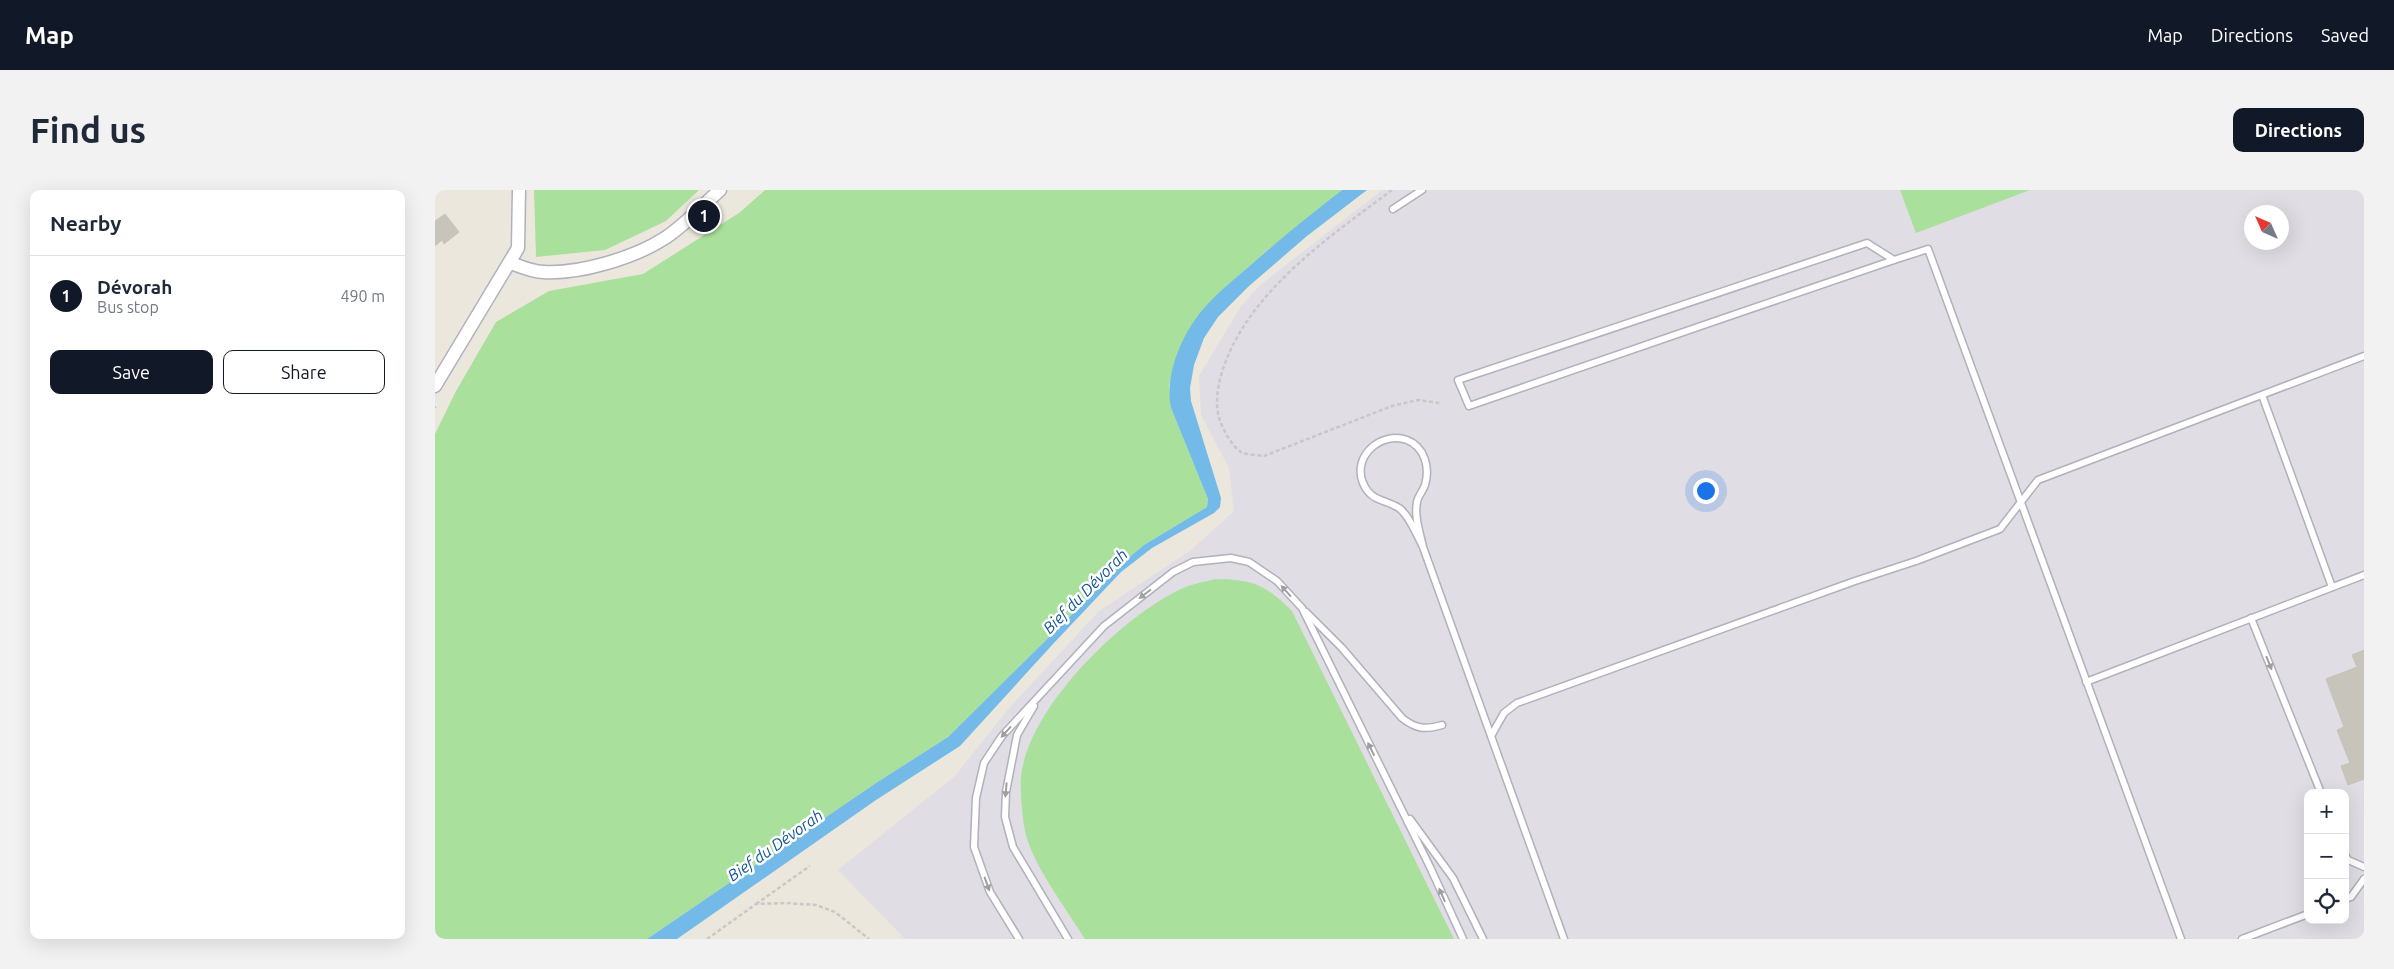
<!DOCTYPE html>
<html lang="en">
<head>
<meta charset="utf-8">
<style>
	body { margin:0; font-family:Ubuntu,sans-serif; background:#f2f2f3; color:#1f2937 }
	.controls { position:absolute; right:15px; bottom:15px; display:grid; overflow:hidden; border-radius:10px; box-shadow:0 5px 20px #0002 }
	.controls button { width:45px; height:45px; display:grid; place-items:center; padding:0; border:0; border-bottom:1px solid #e0e1e3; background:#fff; color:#1f2937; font:25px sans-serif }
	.compass { position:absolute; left:1809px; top:15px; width:45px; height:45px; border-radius:50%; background:#fff; box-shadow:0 5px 20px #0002; rotate:315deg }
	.you { position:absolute; left:1270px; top:300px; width:18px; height:18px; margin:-12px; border:4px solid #fff; border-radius:50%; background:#1a73e8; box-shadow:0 0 0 8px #1a73e833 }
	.badge { display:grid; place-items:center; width:32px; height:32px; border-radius:50%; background:#111827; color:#fff; font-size:16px; font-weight:700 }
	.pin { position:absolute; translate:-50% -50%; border:2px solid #fff; box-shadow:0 1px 5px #0006 }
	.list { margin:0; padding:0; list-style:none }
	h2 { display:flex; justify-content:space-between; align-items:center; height:65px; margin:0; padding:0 20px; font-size:21px }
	h2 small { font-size:16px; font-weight:400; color:#747a83 }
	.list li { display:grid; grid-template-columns:32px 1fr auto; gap:15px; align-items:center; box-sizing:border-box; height:80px; padding:0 20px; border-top:1px solid #e0e1e3 }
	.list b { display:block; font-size:19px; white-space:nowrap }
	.list p { margin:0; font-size:16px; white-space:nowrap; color:#747a83 }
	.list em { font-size:16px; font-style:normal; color:#747a83 }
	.actions { display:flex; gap:10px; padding:15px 20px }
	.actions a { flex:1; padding:11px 0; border:1px solid #111827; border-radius:10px; text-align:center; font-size:18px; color:#111827 }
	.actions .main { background:#111827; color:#fff }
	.icon { flex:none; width:28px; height:28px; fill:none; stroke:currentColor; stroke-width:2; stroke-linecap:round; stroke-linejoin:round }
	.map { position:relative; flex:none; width:1929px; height:749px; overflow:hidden; border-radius:10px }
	header { display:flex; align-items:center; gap:30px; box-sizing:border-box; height:70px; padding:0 25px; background:#111827; color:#fff }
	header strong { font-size:24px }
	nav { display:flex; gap:28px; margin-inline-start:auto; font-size:18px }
	.intro { display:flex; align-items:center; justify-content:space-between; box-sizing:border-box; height:120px; padding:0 30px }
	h1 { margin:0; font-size:35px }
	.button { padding:12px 22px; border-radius:10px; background:#111827; color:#fff; font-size:18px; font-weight:700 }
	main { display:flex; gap:30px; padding:0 30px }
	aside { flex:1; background:#fff; border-radius:10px; box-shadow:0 5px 20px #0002 }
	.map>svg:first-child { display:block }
	.industrial { fill:#e0dde4; fill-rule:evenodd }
	.green { fill:#a9e09b }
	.water { fill:#74bae9 }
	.building { fill:#c7c4bc; stroke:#c7c3b6 }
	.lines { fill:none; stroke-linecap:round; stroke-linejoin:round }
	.service-casing { stroke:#b0b1bd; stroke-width:9 }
	.minor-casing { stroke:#b0b1bd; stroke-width:15 }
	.path { stroke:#c8c8c8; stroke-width:2.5; stroke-dasharray:4 2.5; stroke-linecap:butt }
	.service { stroke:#fff; stroke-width:6 }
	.minor { stroke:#fff; stroke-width:12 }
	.oneway { fill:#9f9f9f }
	.labels { text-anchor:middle; stroke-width:5; stroke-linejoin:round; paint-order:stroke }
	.water-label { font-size:16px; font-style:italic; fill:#135695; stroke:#fff }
</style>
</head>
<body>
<header>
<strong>Map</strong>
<nav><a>Map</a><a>Directions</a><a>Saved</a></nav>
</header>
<div class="intro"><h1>Find us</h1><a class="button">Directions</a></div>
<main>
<aside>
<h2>Nearby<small></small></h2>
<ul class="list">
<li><span class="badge">1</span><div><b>Dévorah</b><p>Bus stop</p></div><em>490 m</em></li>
</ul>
<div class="actions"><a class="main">Save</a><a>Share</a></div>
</aside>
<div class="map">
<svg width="1929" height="749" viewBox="0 0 1929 749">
	<rect width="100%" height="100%" fill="#ece7dd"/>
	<path class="industrial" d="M947 0H1929V749H470L403 680 519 587 575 517 664 421 756 360 799 321 794 278 766 225 764 186 806 116 824 96ZM1816 22H1846V52H1816ZM1873 603H1910V730H1873Z"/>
	<g class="green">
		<path d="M99 0H264L231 31 170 60 101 67Z"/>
		<path d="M330 0H907L829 63 789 99 759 131 746 156 734 195 736 218 773 309 772 317 709 355 697 365 513 547 441 593 212 749H0V244L21 201 61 132 114 101 208 84 304 23Z"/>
		<path d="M1465 0H1595L1481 43Z"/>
		<path d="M781 389C819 390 829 394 857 421L1019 749H650C632 720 596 672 590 641 587 625 584 595 587 580 599 513 685 429 744 400 755 394 769 392 781 389Z"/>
	</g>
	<path class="water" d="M907 0H932L872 46 814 96 783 127 769 148 759 175 755 198 756 211 786 308 785 317 779 323 717 358 686 382 618 454 525 556 441 610 242 749H212L441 593 513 547 697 365 709 355 772 317 773 309 736 218C730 189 743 155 759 131 772 112 792 95 810 80 841 52 874 26 907 0Z"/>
	<g class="building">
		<path d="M10 24 24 42 9 54 7 50 0 56V31Z"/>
		<path d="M1929 460V589L1913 595 1906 576 1915 573 1902 540 1909 537 1891 489 1922 477 1917 465Z"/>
	</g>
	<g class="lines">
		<g class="service-casing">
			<g id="service">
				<path d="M958 19 987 0"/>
				<path d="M1459 70 1432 53 1023 190 1034 216C1176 167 1317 118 1459 70L1493 59 1746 749"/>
				<path d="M1827 205 1897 397"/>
				<path d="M988 357C982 346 975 326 964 318 950 309 936 312 928 293 917 266 946 241 972 250 990 257 995 278 990 295 988 301 983 306 982 312 979 326 985 343 988 357L1129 749"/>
				<path d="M871 422 907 458 967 528C981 539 990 540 1007 535"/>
				<path d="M1816 428 1886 603"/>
				<path d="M1651 492 1929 385"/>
				<path d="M599 516 582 545 571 602 570 627 578 657 633 749"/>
				<path d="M1056 546 1069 523 1082 513 1420 391 1481 371 1565 339 1603 290 1929 166"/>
				<path d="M975 629 1018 688 1048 749"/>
				<path d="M1910 665 1913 670 1929 677"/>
				<path d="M1910 709 1916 707 1929 689"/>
				<path d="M584 749 555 702 539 657 541 608 549 573 567 546 669 436 738 382 758 372 796 368 814 372 842 391 867 418 995 677 1028 749"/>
				<path d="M1807 749 1873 724"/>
			</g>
		</g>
		<g class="minor-casing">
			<g id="minor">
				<path d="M76 73C86 77 98 82 109 82 145 84 199 68 230 48 250 35 267 16 285 0"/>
				<path d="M0 196 83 58 84 0"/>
			</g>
		</g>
		<g class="path">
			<path d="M957 0C894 47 816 100 789 176 783 193 779 214 785 231 789 241 797 256 806 262 812 265 823 265 829 266L957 216 983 210 1005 213"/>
			<path d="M0 216V218"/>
			<path d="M321 714 375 676"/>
			<path d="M272 749 321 714 351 713 381 715 400 722 434 749"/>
		</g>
		<use href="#service" class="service"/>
		<use href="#minor" class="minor"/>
	</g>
	<defs><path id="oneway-solid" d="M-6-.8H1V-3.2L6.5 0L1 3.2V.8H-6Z" transform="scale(1.25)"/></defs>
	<g class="oneway">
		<use href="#oneway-solid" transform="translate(851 401) rotate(-132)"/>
		<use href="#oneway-solid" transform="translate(710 404) rotate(143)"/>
		<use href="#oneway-solid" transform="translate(1834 473) rotate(68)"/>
		<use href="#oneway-solid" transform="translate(571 542) rotate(132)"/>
		<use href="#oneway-solid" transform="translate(936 559) rotate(-116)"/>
		<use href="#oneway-solid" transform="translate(571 600) rotate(95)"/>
		<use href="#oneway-solid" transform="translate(552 694) rotate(70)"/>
		<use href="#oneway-solid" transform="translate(1007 705) rotate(-114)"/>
	</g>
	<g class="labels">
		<g class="water-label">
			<text transform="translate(650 401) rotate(-45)" y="6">Bief du Dévorah</text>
			<text transform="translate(340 655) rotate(-35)" y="6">Bief du Dévorah</text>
		</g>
	</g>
</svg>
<div class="controls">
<button>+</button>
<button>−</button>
<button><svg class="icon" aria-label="locate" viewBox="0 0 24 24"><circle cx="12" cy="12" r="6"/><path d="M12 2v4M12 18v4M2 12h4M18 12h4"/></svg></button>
</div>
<svg class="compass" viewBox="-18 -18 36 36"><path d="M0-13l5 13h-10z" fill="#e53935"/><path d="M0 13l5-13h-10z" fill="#747a83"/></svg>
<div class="you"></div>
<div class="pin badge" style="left:269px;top:26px">1</div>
</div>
</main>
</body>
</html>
